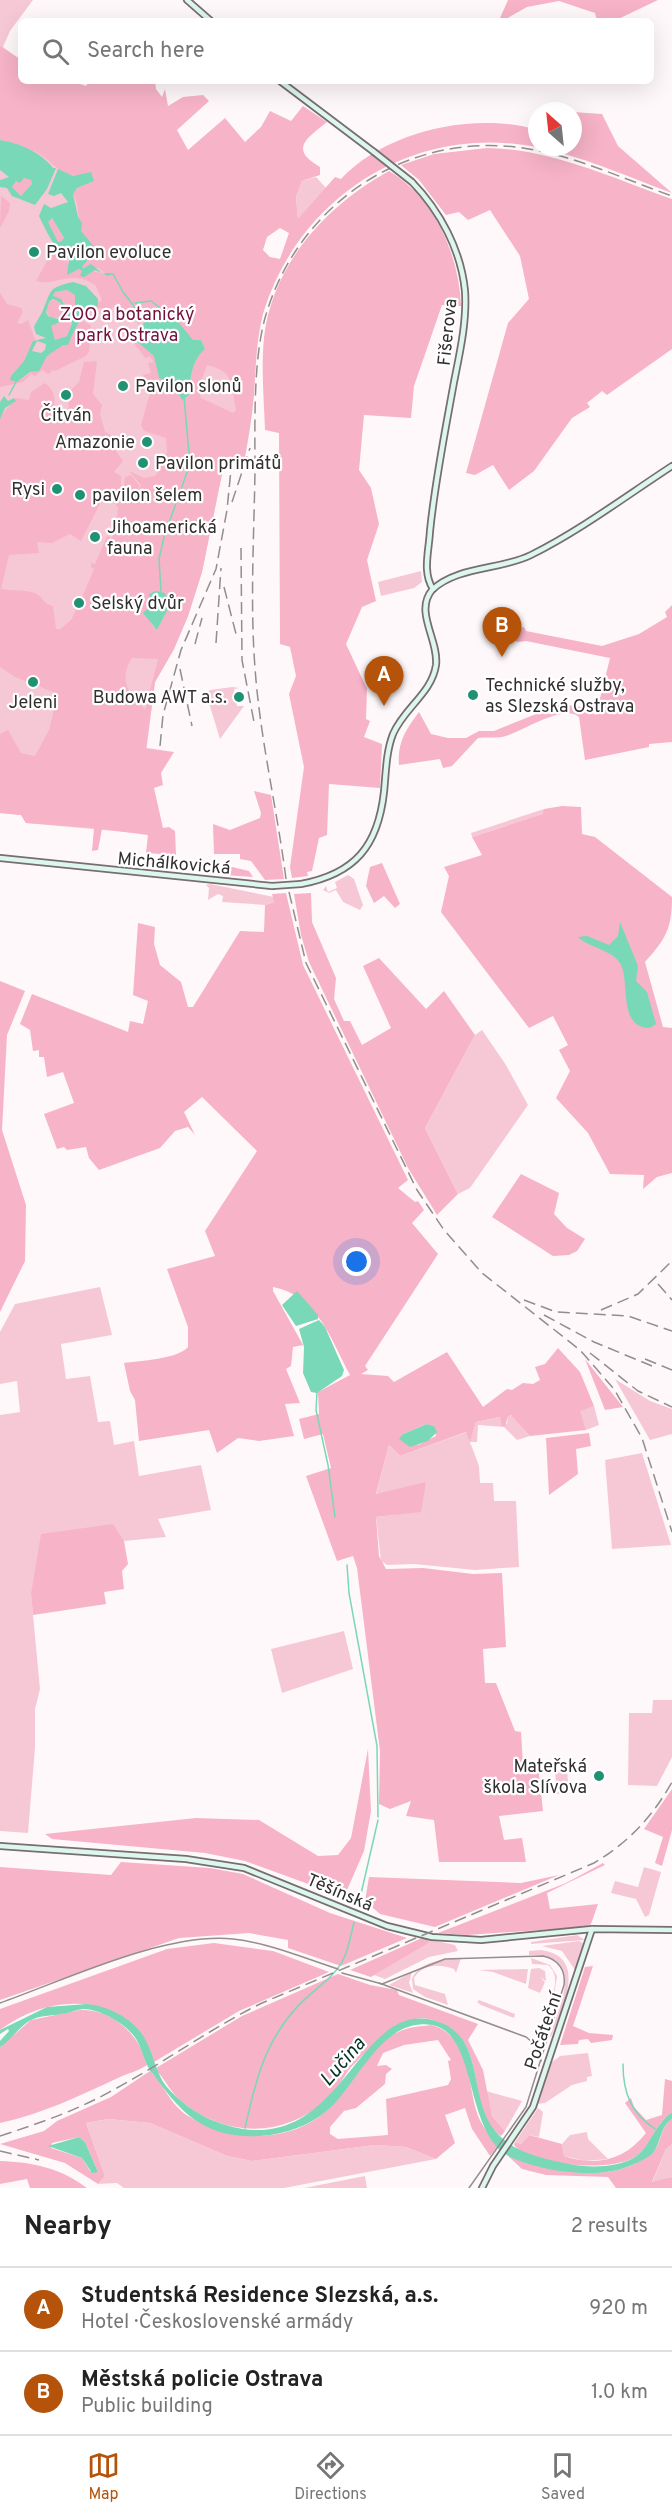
<!DOCTYPE html>
<html lang="en">
<head>
<meta charset="utf-8">
<style>
	body { margin:0; font-family:Overpass,sans-serif; background:#f2f2f2; color:#222 }
	.compass { position:absolute; left:528px; top:102px; width:54px; height:54px; border-radius:50%; background:#fff; box-shadow:0 6px 24px #0002; rotate:333deg }
	.you { position:absolute; left:357px; top:1262px; width:21px; height:21px; margin:-15px; border:4px solid #fff; border-radius:50%; background:#1a73e8; box-shadow:0 0 0 9px #1a73e833 }
	.badge { display:grid; place-items:center; width:39px; height:39px; border-radius:50%; background:#b45309; color:#fff; font-size:20px; font-weight:700 }
	.pin { position:absolute; translate:-50% -50px; filter:drop-shadow(0 2px 3px #0008) }
	.pin::after { content:''; position:absolute; top:32px; width:21px; height:18px; background:inherit; clip-path:polygon(0 0,100% 0,50% 100%) }
	.list { margin:0; padding:0; list-style:none }
	h2 { display:flex; justify-content:space-between; align-items:center; height:78px; margin:0; padding:0 24px; font-size:26px }
	h2 small { font-size:20px; font-weight:400; color:#767676 }
	.list li { display:grid; grid-template-columns:39px 1fr auto; gap:18px; align-items:center; box-sizing:border-box; height:84px; padding:0 24px; border-top:2px solid #e0e0e0 }
	.list b { display:block; font-size:22px; white-space:nowrap }
	.list p { margin:0; font-size:20px; white-space:nowrap; color:#767676 }
	.list em { font-size:20px; font-style:normal; color:#767676 }
	.icon { flex:none; width:33px; height:33px; fill:none; stroke:currentColor; stroke-width:2; stroke-linecap:round; stroke-linejoin:round }
	.map { position:relative; flex:none; width:672px; height:2188px; overflow:hidden }
	.search { position:absolute; background:#fff; box-shadow:0 6px 24px #0002; left:18px; right:18px; top:18px; height:66px; display:flex; align-items:center; gap:15px; box-sizing:border-box; padding:0 21px; border-radius:9px; color:#767676; font-size:22px }
	.sheet { height:246px; background:#fff }
	nav { display:flex; justify-content:space-around; align-items:center; box-sizing:border-box; height:84px; border-top:2px solid #e0e0e0; background:#fff; font-size:16px; color:#767676 }
	nav a { display:grid; justify-items:center; gap:3px }
	nav .on { color:#b45309 }
	.map>svg:first-child { display:block }
	.green { fill:#f6c8d5 }
	.forest { fill:#f7b3c7; fill-rule:evenodd }
	.water { fill:#79d8b8; fill-rule:evenodd }
	.lines { fill:none; stroke-linecap:round; stroke-linejoin:round }
	.stream { stroke:#79d8b8; stroke-width:1.5 }
	.secondary-casing { stroke:#766e70; stroke-width:8 }
	.secondary { stroke:#ddf7ee; stroke-width:4.5 }
	.tram { stroke:#928d8f; stroke-width:1.5 }
	.rail { stroke:#928d8f; stroke-width:1.5; stroke-dasharray:12 6; stroke-linecap:butt }
	.secondary-bridge-casing { stroke:#766e70; stroke-width:8; stroke-linecap:butt }
	.secondary-bridge { stroke:#ddf7ee; stroke-width:4.5 }
	.poi-dot { fill:#219173; stroke:#fff; stroke-width:2 }
	.labels { text-anchor:middle; stroke-width:4.5; stroke-linejoin:round; paint-order:stroke }
	.poi-label { font-size:18px; fill:#322f30; stroke:#fff; text-anchor:start }
	.park-label { font-size:18px; fill:#71113c; stroke:#fff }
	.street-label { font-size:18px; fill:#322f30; stroke:#fff }
	.water-label { font-size:20px; font-style:italic; fill:#043225; stroke:#fff }
</style>
</head>
<body>
<div class="map">
<svg width="672" height="2188" viewBox="0 0 672 2188">
	<rect width="100%" height="100%" fill="#fff8fa"/>
	<g class="green">
		<path d="M0 0H33L10 31 3 47 21 60V81H71L252 280 246 435 225 459 202 572 188 616 174 649 155 682 136 833 26 823 21 815 0 813Z"/>
		<path d="M316 177 326 188 298 220 296 197 302 181Z"/>
		<path d="M421 571 422 582 414 588 381 596 378 582Z"/>
		<path d="M232 687 240 688 234 689 237 706H244L220 739 206 693 210 690Z"/>
		<path d="M544 809V814L472 837 471 833Z"/>
		<path d="M348 875 354 879 363 905 360 910 343 902 336 890 329 893 323 890 326 886 328 892 337 888 335 882Z"/>
		<path d="M210 884 274 897V902L265 905 222 902 223 896 218 894 208 900 209 888 206 885Z"/>
		<path d="M482 1030 506 1065 528 1105 470 1188 458 1194 425 1128 475 1035Z"/>
		<path d="M100 1287 112 1335 61 1344 66 1379 90 1376 98 1422 110 1421 114 1445 134 1441 139 1476 201 1465 211 1510 158 1519 166 1537 124 1541 112 1524 31 1594 40 1689 35 1709V1748L28 1833 0 1831V1415L20 1412 17 1381 0 1384V1332L15 1304Z"/>
		<path d="M615 1379 650 1401 672 1409V1434L650 1440Z"/>
		<path d="M594 1406 599 1425 586 1430 579 1410Z"/>
		<path d="M512 1415 530 1436 517 1440 504 1427 478 1425 477 1442H470L479 1466 480 1483H493L494 1501H516L519 1567 475 1570 414 1564 387 1565 381 1561 376 1517 394 1515 426 1483 376 1495 389 1445 400 1456 467 1432 470 1441 476 1422 500 1417 507 1424 508 1417Z"/>
		<path d="M642 1453 671 1545 612 1549 605 1460Z"/>
		<path d="M344 1631 353 1669 282 1693 271 1649Z"/>
		<path d="M653 1700H672V1757L657 1786 628 1785 629 1713H652Z"/>
		<path d="M567 1770 569 1793 557 1794 555 1771Z"/>
		<path d="M644 1867 661 1872 649 1915 645 1917 636 1899 611 1893 615 1881 638 1887Z"/>
		<path d="M577 1935 585 1940 531 1944V1942Z"/>
		<path d="M428 1939 455 1945 458 1951 429 1957 385 1979 374 1975 429 1943Z"/>
		<path d="M579 1941 585 1944 575 1970 562 1951 542 1946Z"/>
		<path d="M541 1950C589 1957 562 2007 552 2035L549 2039C559 2005 588 1953 529 1955V1951Z"/>
		<path d="M461 1958 456 1973 454 1969C441 1964 423 1963 414 1978L415 1985 445 1994 448 2005 425 1997 413 1989 412 1979C419 1961 444 1959 461 1958Z"/>
		<path d="M531 1958 550 1965 557 1976 550 2021 544 2019C549 2003 564 1978 548 1965L532 1964Z"/>
		<path d="M539 1968 545 1971 546 1981 540 1977 545 1982 540 1993 528 1988 531 1969Z"/>
		<path d="M528 1969 526 1984 493 1972 479 1970Z"/>
		<path d="M412 1972 409 1983 413 1993 389 1985Z"/>
		<path d="M479 2000 515 2014 514 2018 481 2005 477 2002Z"/>
		<path d="M588 2053 592 2076 587 2077V2081L572 2085 545 2103 537 2104 552 2062 560 2056Z"/>
		<path d="M486 2091 522 2101 505 2131 492 2116Z"/>
		<path d="M538 2108 543 2112 539 2137 529 2135 521 2144 515 2142Z"/>
		<path d="M108 2119 150 2123 227 2156 252 2161 375 2145 406 2147 436 2159 284 2188H124L117 2183 98 2184 105 2176 86 2123Z"/>
		<path d="M587 2132 588 2139 608 2159 585 2161 564 2156 562 2144 570 2135Z"/>
		<path d="M672 2144V2177L652 2183 666 2149Z"/>
		<path d="M365 2176 367 2188H304Z"/>
	</g>
	<g class="forest">
		<path d="M508 0H658L614 21H597L595 13 559 1 527 7 506 19 500 18Z"/>
		<path d="M0 46 21 60V81H71L86 86 90 81H155L156 89 162 97 165 89 168 106 183 97 203 95 209 101 177 130 188 150 225 118 245 142 261 127 270 111 291 121 303 106 327 122C306 139 289 149 320 167V175L302 181 296 197 298 219 335 177 341 179C385 131 475 111 537 130V147H573V112L602 114 618 146 672 193C622 175 570 150 516 144 401 131 296 204 263 314 256 341 256 368 254 395 252 418 248 441 244 463L227 457 225 459 202 572 188 616 174 649 155 682 146 748 174 752 161 773 163 785 154 788 163 828 169 827 175 831 176 855 146 853 148 835 102 829 98 850 92 851 94 828 26 823 21 815 0 813V734L8 730 21 753 35 756 49 730 58 694 15 677 0 667V417L16 398 29 400 31 392 45 383C58 393 55 403 51 416L60 419 69 417 68 393 79 382 84 362 97 361 93 394 102 405 100 414 105 432 120 440 123 439 127 444 126 448H114L123 461 114 472 121 476V484L125 490 137 493 141 485 129 471 144 478 155 476 160 469 158 459 167 453 166 438 144 431 141 425 152 386 150 383 144 386 143 375 151 373 148 363 154 362 149 356 146 359 130 338 133 336 154 356 159 378 174 386 182 400 190 394C190 378 192 360 205 349L201 340 193 341 165 306 167 302 138 325 133 312H125L118 303 111 309 97 308 84 316V322L91 325 89 352 86 356 55 371 51 369 52 372 48 374 42 370 35 376 31 374 23 382 0 387V293L7 304 21 308 23 312 17 323 21 324 28 320 35 339 24 361 11 376 17 382 41 366 47 356 71 337 83 314 102 300 96 286C72 268 57 287 36 281L52 252 56 249 75 271C85 266 98 274 108 275L98 268 82 267 95 247C73 238 83 209 73 194L77 188 94 181 90 172C63 185 55 161 36 152 24 147 13 142 0 140ZM280 228 289 233 280 259 270 257 263 250 267 237ZM207 365C236 372 231 385 236 410L233 413 201 398 198 390ZM105 494 118 507 117 517 119 519 112 538 107 536 95 564 91 563V567L94 569 81 600 84 602 81 607 78 606 71 620 60 629H56L53 606C44 604 44 599 37 594 27 589 12 591 1 589L9 555 39 553 37 542 52 543 70 534 81 541ZM165 593 170 605 157 630 151 624 146 609 150 606 148 600ZM132 658 158 659 145 710C128 692 118 681 132 658Z"/>
		<path d="M487 148C552 149 612 178 672 199V349L607 395 602 391 587 403 590 407 572 418 534 471 509 490 493 465 475 475 466 473 508 323 529 299 520 256 490 210 468 220 459 212 446 215 419 180 401 165 434 154Z"/>
		<path d="M389 171C435 198 459 255 461 306L442 305 414 386 411 418 364 415 359 470 371 488 379 524 367 560 376 601 362 607 346 644 367 689 366 719 370 721 364 737 382 744 380 788 329 784 327 835 319 838 312 871 307 872 308 876 292 878 290 867 304 767 289 694 296 676 290 647 280 644 279 433 265 430C264 399 261 369 264 338 272 264 327 205 389 171Z"/>
		<path d="M24 178 31 180 32 184 21 196 12 187 16 181 20 183Z"/>
		<path d="M1 196 10 203 9 211 0 228Z"/>
		<path d="M52 218 64 239 61 242H58L47 222Z"/>
		<path d="M67 290 75 295V313H69L63 301 53 296 55 292Z"/>
		<circle cx="55" cy="309" r="9"/>
		<path d="M69 319 71 324 67 336 55 340 50 330 51 326Z"/>
		<path d="M131 475 139 485 138 490 129 489 124 486 125 477Z"/>
		<path d="M672 605V742L649 744V747L585 760 579 717C563 703 521 733 502 737 494 738 485 737 478 738L452 766 443 768 440 759 399 765C397 743 406 729 419 712L431 734 448 738H466L479 731H494L561 704 581 707 596 715 610 658 526 641 518 642 510 639 509 632 524 627 526 631 602 646 639 634 667 617 665 612Z"/>
		<path d="M254 791 271 795 284 879 265 880 251 861 240 859V854H214L213 824 230 830 260 818 261 813Z"/>
		<path d="M562 806 581 807 582 834 595 837 672 897C672 928 666 939 645 962L663 1027 672 1028V1173L657 1177 643 1189 644 1175 610 1174 588 1133 556 1098 570 1071 559 1050 568 1045 553 1016 529 1028 441 912 449 876 444 867 482 855 472 837 543 814 544 809Z"/>
		<path d="M382 863 400 904 395 908 384 896 374 903 366 886 370 867Z"/>
		<path d="M228 866 249 871 253 877 223 875 221 869Z"/>
		<path d="M286 893 303 965 408 1180 398 1188 415 1202 418 1201 424 1210 412 1223 438 1254 365 1366 368 1370 361 1374 388 1376 394 1382 447 1352 483 1407 507 1389 512 1390 523 1383 533 1384 540 1380 535 1367 545 1364 558 1348 580 1372 594 1406 580 1411 586 1430 530 1436 511 1415 508 1417 505 1426H502L500 1417 476 1422 470 1442 466 1432 400 1456 389 1445 376 1494 426 1482 421 1512 376 1517 379 1556 386 1569 423 1568 473 1574 502 1573 506 1647 483 1649 485 1683H496L515 1731 521 1732 523 1765 538 1764 543 1811 499 1816 504 1840 522 1838 526 1862H439L434 1820 406 1816 411 1801 390 1809 379 1804 380 1751 357 1568 353 1556 337 1561 306 1476 331 1468 323 1434 304 1439 299 1419 319 1414 318 1392 350 1375C330 1338 318 1296 273 1287V1291L303 1345 293 1347 291 1366 286 1369 300 1403 285 1404 294 1436 259 1441 238 1438 217 1453 209 1430 139 1441 135 1400 130 1391 124 1363C139 1361 178 1359 188 1347V1327L167 1269 215 1256 205 1231 257 1151 202 1097 184 1112 195 1135 188 1127 175 1131 160 1148 99 1170 89 1158 86 1147 67 1150 64 1147 57 1149 44 1114 74 1103 63 1072 47 1077 44 1057H39V1050L33 1051 30 1030 20 1024 32 994 128 1032 130 1021 143 1024 148 1001 133 995 138 923 155 927 154 944 160 965 181 982 188 1007H193L240 931 264 932 265 905 274 902 272 894ZM427 1424 434 1426 436 1436 418 1445 403 1434Z"/>
		<path d="M311 893 312 922 336 978 334 999 344 1021H350L362 1045 391 1028 363 966 379 958 426 1009 444 991 475 1035 425 1128 458 1194 437 1215 408 1168 309 962 301 935 294 894Z"/>
		<path d="M0 981 25 991 7 1035 2 1130 26 1205 25 1261 0 1312Z"/>
		<path d="M521 1174 559 1193 554 1214 567 1228 585 1239 577 1251 569 1255 553 1256 492 1217Z"/>
		<path d="M585 1359 623 1407 605 1410Z"/>
		<path d="M589 1433 591 1446 576 1449 578 1474 549 1495 546 1438Z"/>
		<path d="M113 1524 124 1541 128 1564 122 1571 124 1589 104 1592 106 1604 33 1615 31 1594 41 1534Z"/>
		<path d="M368 1749 371 1811 364 1851 344 1897 245 1861 205 1853 52 1839 45 1834 196 1818 259 1820 318 1856 338 1855 351 1838Z"/>
		<path d="M672 1789V1830L662 1866 655 1863 663 1837 644 1829Z"/>
		<path d="M121 1862 210 1868 243 1874 330 1913 407 1938 341 1966 288 1948V1940L249 1933 179 1938 0 2000V1867L111 1875Z"/>
		<path d="M603 1863 605 1865 547 1893 550 1909 598 1904 591 1924 586 1927 467 1935 438 1933 566 1883Z"/>
		<path d="M559 1875 435 1927 380 1914 365 1901 369 1877 521 1883Z"/>
		<path d="M422 1938 428 1939 429 1943 371 1977 350 1970Z"/>
		<path d="M214 1943 273 1951 329 1972 239 2011 154 2062C130 1992 53 1990 0 2030V2009L167 1949Z"/>
		<path d="M593 1966 573 2026 589 2033 613 2035 612 2040 591 2043 588 2039 579 2040 578 2044 560 2045 585 1967Z"/>
		<path d="M338 1974 370 1985 397 1990 399 1995 478 2024 468 2040 483 2070 492 2116 505 2131 501 2136C465 2112 490 2045 442 2024 435 2020 424 2017 416 2019 395 2024 361 2055 348 2071 341 2081 336 2092 327 2100 283 2138 227 2138 182 2102 171 2093 166 2081 157 2071L156 2068 242 2016Z"/>
		<path d="M80 2010C112 2008 141 2036 147 2065 137 2072 128 2073 118 2078 79 2096 42 2114 0 2123V2047L31 2020Z"/>
		<path d="M431 2025C468 2034 468 2080 476 2110 480 2124 490 2136 498 2146L490 2156 472 2129 465 2108 445 2115 455 2143 436 2159 406 2147 375 2145 252 2161 227 2156 150 2123 108 2119 86 2123 105 2176 98 2184 65 2163 0 2144 44 2131 57 2121 111 2097 150 2071C163 2082 169 2104 188 2116 233 2144 298 2145 335 2102 354 2082 369 2051 391 2036 404 2027 416 2027 431 2025ZM438 2040 451 2060 448 2061 451 2079 448 2085 386 2099 388 2135 338 2139 330 2134V2127L344 2111 356 2108 385 2084 386 2074 392 2069 386 2065 377 2066 383 2053 404 2045ZM79 2137 85 2142 98 2172 90 2171 82 2158 51 2148 52 2143Z"/>
		<path d="M665 2079 672 2081V2112C654 2125 652 2144 638 2155 616 2173 532 2167 514 2145L515 2142 521 2144 529 2135 562 2144 564 2156C597 2167 625 2160 646 2133L625 2103 631 2098 634 2107 646 2120 662 2115Z"/>
		<path d="M672 2119V2144L666 2149 652 2182 672 2177V2188H616L608 2177 546 2175 522 2169 507 2155C555 2169 605 2188 651 2154 662 2146 659 2127 672 2119Z"/>
		<path d="M0 2161C32 2162 61 2168 87 2188H30L27 2179 0 2184Z"/>
	</g>
	<g class="water">
		<path d="M0 140C19 143 41 152 53 168H56L47 189 35 205 12 196 7 188 0 187V180L9 177 0 170ZM24 178 31 180 32 184 21 196 12 187 16 181 20 183Z"/>
		<path d="M58 169 73 176 91 172 94 181 77 188 73 194 78 217 82 223 81 231 96 249 82 267 84 268 91 264 102 273 112 274 108 276 95 270 84 277 80 276 82 271 79 269 67 275 69 260C54 248 47 233 39 216L44 204 51 208 68 202 61 193 54 196 48 194ZM52 218 64 238 61 242H58L48 222Z"/>
		<path d="M73 282 86 286 98 299V305C94 309 89 310 86 313 80 318 71 337 68 345H63L47 356 39 371 30 372 17 382 10 380 11 376 24 361 33 341 46 338 36 334 34 327C37 320 40 317 43 310 52 289 48 288 73 282ZM67 290 75 295V313L69 312 61 299 53 296 55 292ZM53 299 60 302 65 311 57 319 48 316 46 312 49 302ZM67 319 72 323 67 336 55 340 51 326ZM37 341 46 344 45 350 41 353 32 351Z"/>
		<path d="M165 306 193 340H201L205 349C192 360 190 378 189 395L182 400 174 386 159 378 154 356 134 339 133 332Z"/>
		<path d="M4 396 8 401 14 398 16 401 5 408 0 419V402Z"/>
		<path d="M156 591 165 593 170 605 157 630 143 613 150 606 149 594Z"/>
		<path d="M620 922 638 966 636 981 647 992 656 1024 650 1028C618 1028 630 984 621 965 614 950 589 948 578 937L587 936 609 945 618 936Z"/>
		<path d="M297 1291 318 1315V1319L296 1326 282 1305Z"/>
		<path d="M319 1320 325 1327 344 1370 342 1376 317 1393 311 1392 303 1373 304 1347 299 1329Z"/>
		<path d="M427 1424 434 1426 437 1432 428 1441 410 1447 399 1439 403 1434Z"/>
		<path d="M87 2004C109 2006 136 2020 146 2041 154 2056 156 2073 166 2086 181 2104 204 2119 226 2125 342 2160 355 2002 432 2020 488 2033 466 2098 496 2132 516 2154 541 2158 569 2164 588 2168 618 2168 635 2157 649 2149 654 2125 672 2112V2119C661 2126 661 2140 655 2150 651 2157 639 2162 632 2165 610 2175 585 2174 561 2171 545 2169 518 2162 505 2154 464 2125 477 2033 432 2025 386 2017 361 2075 335 2103 312 2128 276 2138 244 2136 199 2133 178 2109 154 2075 153 2073 150 2072 149 2069 144 2059 141 2045 134 2036 124 2023 100 2009 83 2009 76 2010 69 2013 61 2014 51 2016 41 2015 31 2020 18 2027 12 2040 0 2047V2041L9 2031 8 2029 0 2034V2030L47 2007Z"/>
		<path d="M79 2137 85 2142 98 2172 92 2173 82 2158 48 2146Z"/>
	</g>
	<g class="lines">
		<g class="stream">
			<path d="M106 274H113L123 292 144 319"/>
			<path d="M135 303 151 301 159 307"/>
			<path d="M9 395 16 382"/>
			<path d="M161 591 159 559 164 537 190 464 184 398"/>
			<path d="M317 1392 316 1410 328 1465 335 1517"/>
			<path d="M347 1565 349 1593 377 1746 378 1817"/>
			<path d="M358 1907 378 1820"/>
			<path d="M623 2064C623 2093 631 2113 655 2129"/>
			<path d="M245 2128C255 2083 264 2043 297 2007 311 1991 335 1978 344 1958 349 1947 351 1934 354 1922"/>
		</g>
		<g class="secondary-casing">
			<g id="secondary">
				<path d="M187 0 211 21"/>
				<path d="M280 81 374 152"/>
				<path d="M412 182C440 211 461 250 465 291 467 321 460 352 454 382 445 432 435 481 430 531 429 551 422 572 433 589"/>
				<path d="M0 858 272 886"/>
				<path d="M301 884C355 874 378 846 384 792 386 772 386 752 393 734 404 708 432 693 436 665 439 640 414 612 432 590 457 566 501 570 531 555 581 530 626 496 672 466"/>
				<path d="M0 1846 186 1859 244 1868 387 1926 432 1937 481 1940 592 1929 672 1930"/>
				<path d="M482 2188 493 2166 533 2107 592 1929"/>
			</g>
		</g>
		<use href="#secondary" class="secondary"/>
		<g class="tram">
			<path d="M342 1973 382 1984 445 1959 543 1956C558 1959 566 1970 564 1985L526 2107 469 2188"/>
			<path d="M379 1983 526 2037 537 2046 541 2061"/>
			<path d="M0 2003C65 1980 165 1932 233 1939 269 1943 304 1958 338 1969"/>
		</g>
		<g class="rail">
			<path d="M232 502 250 448"/>
			<path d="M241 548 242 660 254 722"/>
			<path d="M224 587 236 634"/>
			<path d="M216 643 221 568"/>
			<path d="M195 644 202 618"/>
			<path d="M180 669 192 726"/>
			<path d="M160 746 163 715 181 650 216 569 227 510 232 459"/>
			<path d="M286 879C277 808 260 739 255 668 250 603 254 536 255 471 255 424 253 362 265 318 296 208 401 134 515 147 569 153 621 178 672 196"/>
			<path d="M289 892 306 963 417 1190 444 1230 482 1273 580 1350 614 1389 642 1438 672 1532"/>
			<path d="M658 1284 672 1300"/>
			<path d="M524 1300 556 1312 628 1316 672 1331"/>
			<path d="M601 1310 638 1294 672 1261"/>
			<path d="M544 1315 594 1342 652 1366"/>
			<path d="M590 1353 638 1391 672 1407"/>
			<path d="M645 1359 672 1370"/>
			<path d="M0 2136C40 2123 78 2110 115 2089 165 2062 211 2028 262 2003L594 1863C628 1843 653 1816 672 1782"/>
			<path d="M0 2151 39 2160"/>
		</g>
		<g class="secondary-bridge-casing">
			<g id="secondary-bridge">
				<path d="M374 152 412 182"/>
				<path d="M272 886 301 884"/>
			</g>
		</g>
		<use href="#secondary-bridge" class="secondary-bridge"/>
	</g>
	<g class="poi-dot">
		<circle cx="34" cy="252" r="6"/>
		<circle cx="123" cy="386" r="6"/>
		<circle cx="66" cy="395" r="6"/>
		<circle cx="147" cy="442" r="6"/>
		<circle cx="143" cy="463" r="6"/>
		<circle cx="57" cy="489" r="6"/>
		<circle cx="80" cy="495" r="6"/>
		<circle cx="95" cy="537" r="6"/>
		<circle cx="79" cy="603" r="6"/>
		<circle cx="33" cy="682" r="6"/>
		<circle cx="473" cy="695" r="6"/>
		<circle cx="239" cy="697" r="6"/>
		<circle cx="599" cy="1776" r="6"/>
	</g>
	<g class="labels">
		<g class="poi-label">
			<text x="46" y="258">Pavilon evoluce</text>
			<text x="135" y="392">Pavilon slonů</text>
			<text x="66" y="421" text-anchor="middle">Čitván</text>
			<text x="135" y="448" text-anchor="end">Amazonie</text>
			<text x="155" y="469">Pavilon primátů</text>
			<text x="45" y="495" text-anchor="end">Rysi</text>
			<text x="92" y="501">pavilon šelem</text>
			<text x="107" y="533">Jihoamerická<tspan x="107" dy="21">fauna</tspan></text>
			<text x="91" y="609">Selský dvůr</text>
			<text x="485" y="691">Technické služby,<tspan x="485" dy="21">as Slezská Ostrava</tspan></text>
			<text x="227" y="703" text-anchor="end">Budowa AWT a.s.</text>
			<text x="33" y="708" text-anchor="middle">Jeleni</text>
			<text x="587" y="1772" text-anchor="end">Mateřská<tspan x="587" dy="21">škola Slívova</tspan></text>
		</g>
		<g class="park-label">
			<text x="127" y="320">ZOO a botanický<tspan x="127" dy="21">park Ostrava</tspan></text>
		</g>
		<g class="street-label">
			<text transform="translate(447 332) rotate(-84)" y="6">Fišerova</text>
			<text transform="translate(174 863) rotate(5)" y="6">Michálkovická</text>
			<text transform="translate(340 1892) rotate(23)" y="6">Těšínská</text>
			<text transform="translate(543 2031) rotate(-71)" y="6">Počáteční</text>
		</g>
		<g class="water-label">
			<text transform="translate(342 2061) rotate(-49)" y="7">Lučina</text>
		</g>
	</g>
</svg>
<svg class="compass" viewBox="-18 -18 36 36"><path d="M0-13l5 13h-10z" fill="#e53935"/><path d="M0 13l5-13h-10z" fill="#767676"/></svg>
<div class="you"></div>
<div class="pin badge" style="left:384px;top:706px">A</div>
<div class="pin badge" style="left:502px;top:657px">B</div>
<div class="search"><svg class="icon" aria-label="search" viewBox="0 0 24 24"><circle cx="10" cy="10" r="6"/><path d="M15 15l6 6"/></svg>Search here</div>
</div>
<section class="sheet">
<h2>Nearby<small>2 results</small></h2>
<ul class="list">
<li><span class="badge">A</span><div><b>Studentská Residence Slezská, a.s.</b><p>Hotel · Československé armády</p></div><em>920 m</em></li>
<li><span class="badge">B</span><div><b>Městská policie Ostrava</b><p>Public building</p></div><em>1.0 km</em></li>
</ul>
</section>
<nav>
<a class="on"><svg class="icon" aria-label="map" viewBox="0 0 24 24"><path d="M3 6l6-2 6 2 6-2v14l-6 2-6-2-6 2zM9 4v14M15 6v14"/></svg>Map</a>
<a><svg class="icon" aria-label="directions" viewBox="0 0 24 24"><path d="M12 3l9 9-9 9-9-9zM9 14v-3h6M13 9l2 2-2 2"/></svg>Directions</a>
<a><svg class="icon" aria-label="saved" viewBox="0 0 24 24"><path d="M7 4h10v16l-5-4-5 4z"/></svg>Saved</a>
</nav>
</body>
</html>
